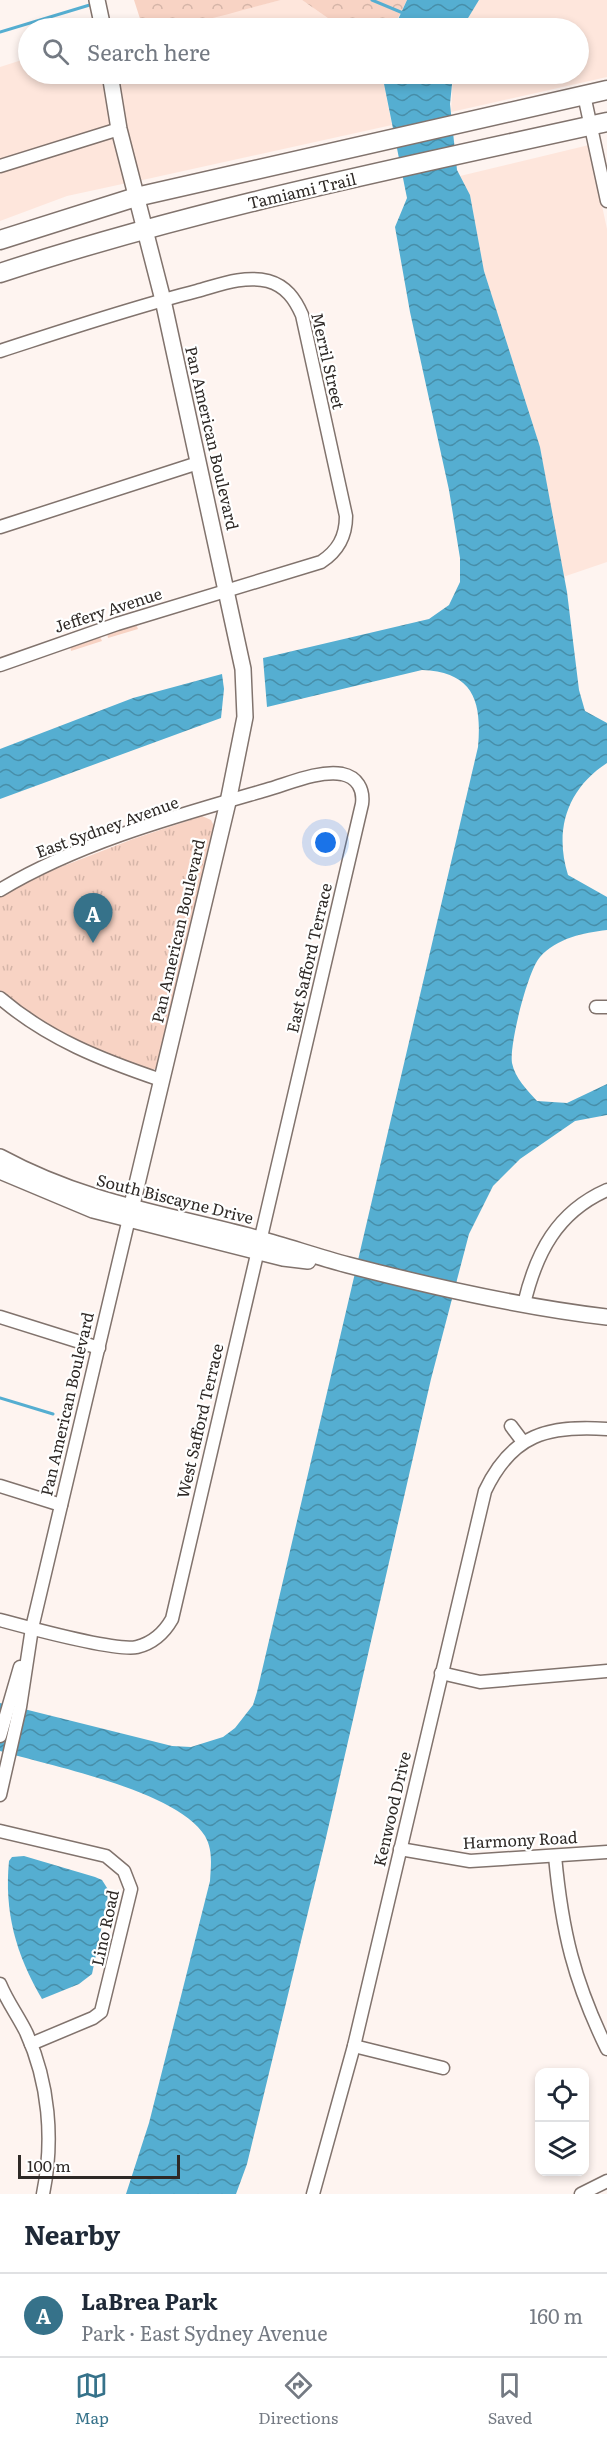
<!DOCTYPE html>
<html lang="en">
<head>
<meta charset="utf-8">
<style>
	body { margin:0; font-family:Literata,serif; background:#f6f6f7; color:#1f2937 }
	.controls { position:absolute; right:18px; bottom:18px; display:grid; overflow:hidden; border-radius:12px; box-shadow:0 3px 9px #0003 }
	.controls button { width:54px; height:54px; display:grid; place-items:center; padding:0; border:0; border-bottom:2px solid #e0e1e3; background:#fff; color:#1f2937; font:30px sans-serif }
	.scale { position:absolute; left:18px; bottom:15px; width:162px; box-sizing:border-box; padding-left:6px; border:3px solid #2e2926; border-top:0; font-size:16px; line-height:21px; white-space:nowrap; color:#2e2926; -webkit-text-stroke:4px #fff; paint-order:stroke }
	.you { position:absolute; left:326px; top:843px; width:21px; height:21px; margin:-15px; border:4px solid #fff; border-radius:50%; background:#1a73e8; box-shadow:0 0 0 9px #1a73e833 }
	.badge { display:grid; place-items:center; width:39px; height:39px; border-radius:50%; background:#36728a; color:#fff; font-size:20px; font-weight:700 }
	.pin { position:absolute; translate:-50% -50px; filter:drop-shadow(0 2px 3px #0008) }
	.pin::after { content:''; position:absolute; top:32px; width:21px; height:18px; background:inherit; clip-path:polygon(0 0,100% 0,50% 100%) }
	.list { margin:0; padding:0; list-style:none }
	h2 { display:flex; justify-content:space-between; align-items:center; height:78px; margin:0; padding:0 24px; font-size:26px }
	h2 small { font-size:20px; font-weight:400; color:#747a83 }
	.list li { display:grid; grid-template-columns:39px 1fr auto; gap:18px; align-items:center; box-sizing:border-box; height:84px; padding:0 24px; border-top:2px solid #e0e1e3 }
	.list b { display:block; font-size:22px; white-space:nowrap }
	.list p { margin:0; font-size:20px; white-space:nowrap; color:#747a83 }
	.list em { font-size:20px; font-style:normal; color:#747a83 }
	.icon { flex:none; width:33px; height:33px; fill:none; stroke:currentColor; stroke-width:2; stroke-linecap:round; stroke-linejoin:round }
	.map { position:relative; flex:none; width:607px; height:2194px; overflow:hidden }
	.search { position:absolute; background:#fff; box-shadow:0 3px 9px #0003; left:18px; right:18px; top:18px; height:66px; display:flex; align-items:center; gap:15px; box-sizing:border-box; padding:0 21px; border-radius:33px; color:#747a83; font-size:22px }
	.sheet { height:162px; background:#fff }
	nav { display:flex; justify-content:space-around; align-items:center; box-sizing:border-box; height:84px; border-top:2px solid #e0e1e3; background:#fff; font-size:16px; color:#747a83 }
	nav a { display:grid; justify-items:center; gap:3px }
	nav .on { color:#36728a }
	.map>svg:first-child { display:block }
	.built { fill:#fee6dc }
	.grass { fill:#f8d3c4 }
	.forest { fill:url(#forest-crowns) }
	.park { fill:url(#park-tufts) }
	.water { fill:url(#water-waves) }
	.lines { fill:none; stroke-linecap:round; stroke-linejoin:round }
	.stream { stroke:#55aed1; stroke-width:3 }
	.minor-casing { stroke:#81736d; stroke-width:15 }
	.tertiary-casing { stroke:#81736d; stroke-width:18 }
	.primary-casing { stroke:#81736d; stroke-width:21 }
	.minor { stroke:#fff; stroke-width:12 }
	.tertiary { stroke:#fff; stroke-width:15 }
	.primary { stroke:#fff; stroke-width:18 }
	.labels { text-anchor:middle; stroke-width:4.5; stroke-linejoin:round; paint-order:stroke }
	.street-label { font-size:16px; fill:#2e2926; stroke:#fff }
</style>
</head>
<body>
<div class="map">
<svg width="607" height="2194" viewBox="0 0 607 2194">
	<defs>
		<pattern id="forest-crowns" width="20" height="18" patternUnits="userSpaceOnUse" patternTransform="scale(1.5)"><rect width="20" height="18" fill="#f8d3c4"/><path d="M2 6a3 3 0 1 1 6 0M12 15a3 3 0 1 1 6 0" fill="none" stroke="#d5b5a8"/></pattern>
		<pattern id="park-tufts" width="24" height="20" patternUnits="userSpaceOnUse" patternTransform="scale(1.5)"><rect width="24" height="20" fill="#f8d3c4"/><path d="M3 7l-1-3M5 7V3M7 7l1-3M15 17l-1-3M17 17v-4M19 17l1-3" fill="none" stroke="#d5b5a8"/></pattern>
		<pattern id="water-waves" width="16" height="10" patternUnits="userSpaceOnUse" patternTransform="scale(1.5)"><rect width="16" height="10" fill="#55aed1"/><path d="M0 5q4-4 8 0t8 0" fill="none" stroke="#478ea9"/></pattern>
	</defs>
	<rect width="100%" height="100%" fill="#fef4f0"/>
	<g class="built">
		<path d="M281 0H302L342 28H164Z"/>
		<path d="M479 0H607V77L451 112 453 74H578V28H462Z"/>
		<path d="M28 58V74H104L113 124 0 159V67Z"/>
		<path d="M116 74H382L392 125 138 181 125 128Z"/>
		<path d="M115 137 127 183 67 196 0 221V172Z"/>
		<path d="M589 145 607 229V562L563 577 540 447 484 271 470 195 460 176Z"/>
	</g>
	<g class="grass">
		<path d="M136 624 138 629 108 638 107 633Z"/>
		<path d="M99 635 102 641 71 651 70 645Z"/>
	</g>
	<g class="forest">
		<path d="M134 0H281C236 11 189 28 143 28Z"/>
		<path d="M302 0H407L393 28H342Z"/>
	</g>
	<path class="park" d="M202 816 211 820 214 826 157 1068C144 1078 66 1039 51 1030 33 1018 16 1005 0 990V896L40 875 133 839Z"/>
	<g class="water">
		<path d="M407 0H479L462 28H394Z"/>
		<path d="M382 74H453L450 104 457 170 470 195 484 271 540 447 567 592 579 690 585 711 607 723V763C567 789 554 830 568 875L607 897V930C583 933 557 938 540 957 528 970 509 1045 512 1063 515 1078 527 1090 537 1101L567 1103 607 1084V1115L575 1121 520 1159 493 1186 469 1234 431 1379 325 1842 247 2164 236 2194H126L149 2123 210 1881C211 1865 213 1850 205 1836 178 1791 51 1766 0 1751V1703L172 1746 191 1747 223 1737 235 1728 253 1705 257 1692 478 747C482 702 474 672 422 670L267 707 263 658 429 619 449 605 460 582V558L449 490 410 312 395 227 407 198Z"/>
		<path d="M222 674 224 689 221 718 0 799V749L133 698Z"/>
		<path d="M24 1856 95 1877 102 1880 109 1891 92 1974 79 1984 42 1999C16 1955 4 1912 9 1861L12 1857Z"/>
	</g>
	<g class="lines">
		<g class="stream">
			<path d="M372 0 403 13"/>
			<path d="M0 32 93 4"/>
			<path d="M0 1398 53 1414"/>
		</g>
		<g class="minor-casing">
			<g id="minor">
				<path d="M584 95 607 201"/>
				<path d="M0 166 119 129"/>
				<path d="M0 351C65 330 130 308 197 291 219 285 244 275 268 281 286 286 295 299 302 315L346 516C346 537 338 551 321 562L117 624 0 665"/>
				<path d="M0 527 198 463"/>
				<path d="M0 890C80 842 176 816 266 790 288 784 318 770 342 774 357 777 364 789 362 804L172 1619C164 1633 153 1643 137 1647 116 1652 26 1627 0 1620"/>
				<path d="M0 998C48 1039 102 1060 161 1080"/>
				<path d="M596 1007H607"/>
				<path d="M524 1304C536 1253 557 1212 607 1190"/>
				<path d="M0 1317 99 1348"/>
				<path d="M511 1426 523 1442"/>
				<path d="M0 1486 61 1505"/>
				<path d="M441 1673 480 1682 607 1671"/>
				<path d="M0 1736 20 1667"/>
				<path d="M0 1795 20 1707 32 1628 131 1210"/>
				<path d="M0 1831 106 1856 124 1871 131 1889 101 2012 93 2018 31 2044"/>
				<path d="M400 1849 470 1861 607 1852"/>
				<path d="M555 1856C562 1932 574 1981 607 2049"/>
				<path d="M0 1984C7 2001 18 2016 26 2032 49 2082 54 2140 43 2194"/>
				<path d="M354 2046 443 2068"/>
				<path d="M313 2194 354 2046 485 1491C512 1434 548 1425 607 1429"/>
				<path d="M581 2194 607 2181"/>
			</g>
		</g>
		<g class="tertiary-casing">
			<g id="tertiary">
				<path d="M97 0 103 28"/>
				<path d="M110 74 119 129 163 300 243 669 245 717 228 802 131 1209"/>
				<path d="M0 1157C87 1204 167 1214 260 1239 289 1247 318 1257 348 1265 433 1287 520 1307 607 1317"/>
				<path d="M0 1171 93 1210 283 1258 308 1261"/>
			</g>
		</g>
		<g class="primary-casing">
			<g id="primary">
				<path d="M0 240 136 197 607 90"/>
				<path d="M0 273C198 208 404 167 607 122"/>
			</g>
		</g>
		<use href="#minor" class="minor"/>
		<use href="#tertiary" class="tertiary"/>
		<use href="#primary" class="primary"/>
	</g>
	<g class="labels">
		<g class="street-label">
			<text transform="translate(302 191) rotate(-13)" y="6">Tamiami Trail</text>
			<text transform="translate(328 361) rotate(77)" y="6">Merril Street</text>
			<text transform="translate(212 438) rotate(77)" y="6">Pan American Boulevard</text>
			<text transform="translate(108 610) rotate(-18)" y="6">Jeffery Avenue</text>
			<text transform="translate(107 827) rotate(-20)" y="6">East Sydney Avenue</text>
			<text transform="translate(178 931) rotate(-77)" y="6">Pan American Boulevard</text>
			<text transform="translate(309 958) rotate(-77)" y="6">East Safford Terrace</text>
			<text transform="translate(175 1199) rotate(14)" y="6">South Biscayne Drive</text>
			<text transform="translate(67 1404) rotate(-77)" y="6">Pan American Boulevard</text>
			<text transform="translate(200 1421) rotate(-77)" y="6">West Safford Terrace</text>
			<text transform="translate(392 1809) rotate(-77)" y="6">Kenwood Drive</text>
			<text transform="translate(520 1840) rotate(-3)" y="6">Harmony Road</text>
			<text transform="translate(105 1928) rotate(-78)" y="6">Lino Road</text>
		</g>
	</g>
</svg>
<div class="controls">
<button><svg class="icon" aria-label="locate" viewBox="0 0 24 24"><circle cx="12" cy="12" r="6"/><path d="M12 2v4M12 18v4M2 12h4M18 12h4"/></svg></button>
<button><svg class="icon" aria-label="layers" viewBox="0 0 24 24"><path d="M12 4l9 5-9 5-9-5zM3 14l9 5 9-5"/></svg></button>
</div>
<div class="scale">100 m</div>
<div class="you"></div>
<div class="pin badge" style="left:93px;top:943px">A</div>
<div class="search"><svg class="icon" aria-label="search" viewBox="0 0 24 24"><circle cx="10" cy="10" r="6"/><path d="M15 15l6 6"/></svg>Search here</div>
</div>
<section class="sheet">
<h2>Nearby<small></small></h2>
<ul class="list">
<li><span class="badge">A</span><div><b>LaBrea Park</b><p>Park · East Sydney Avenue</p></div><em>160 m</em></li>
</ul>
</section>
<nav>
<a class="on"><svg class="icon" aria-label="map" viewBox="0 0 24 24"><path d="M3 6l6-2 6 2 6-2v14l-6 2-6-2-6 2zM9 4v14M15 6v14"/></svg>Map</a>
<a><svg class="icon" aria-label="directions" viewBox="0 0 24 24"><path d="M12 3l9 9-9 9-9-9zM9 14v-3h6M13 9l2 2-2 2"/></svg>Directions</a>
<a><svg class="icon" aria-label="saved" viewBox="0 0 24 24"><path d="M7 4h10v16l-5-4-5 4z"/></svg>Saved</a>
</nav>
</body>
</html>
